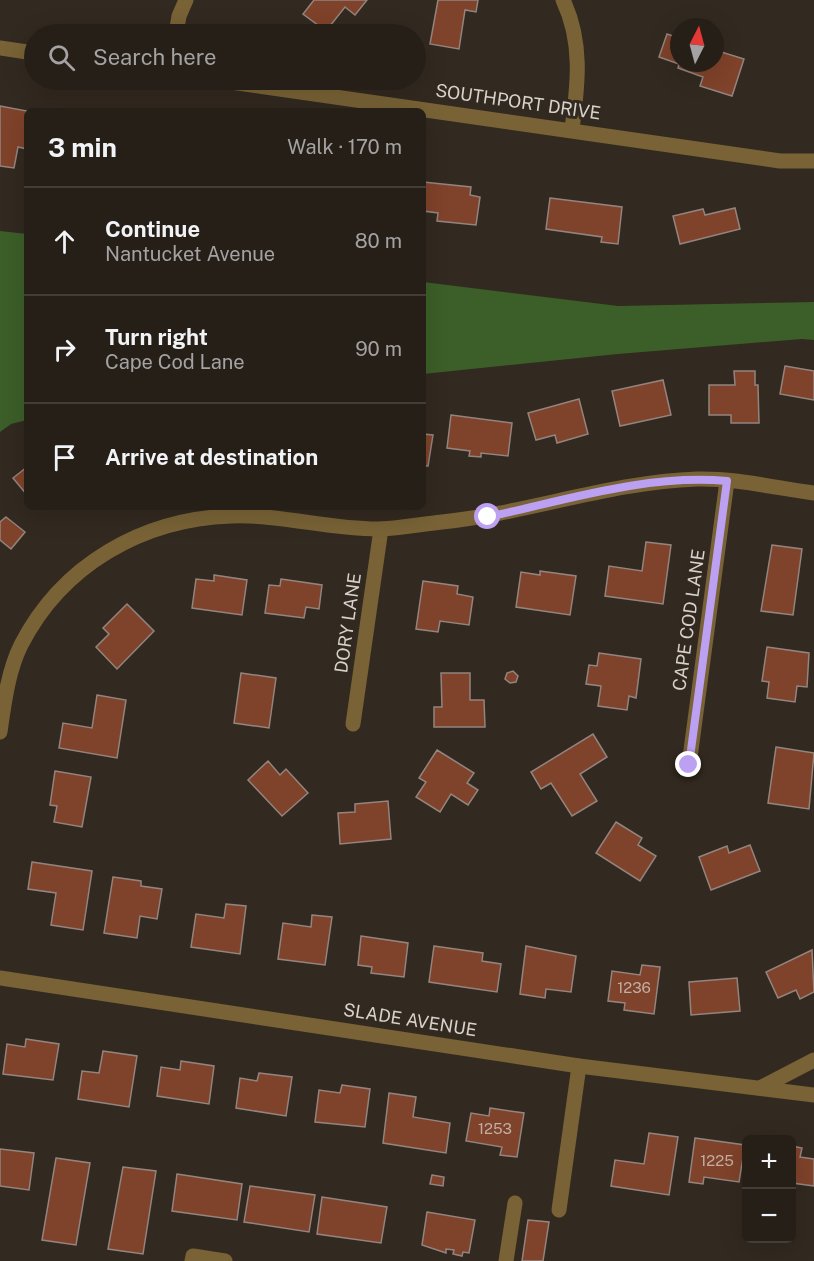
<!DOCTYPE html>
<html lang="en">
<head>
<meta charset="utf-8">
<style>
	body { margin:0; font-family:"Public Sans",sans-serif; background:#2e2721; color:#f1f3f6 }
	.controls { position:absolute; right:18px; bottom:18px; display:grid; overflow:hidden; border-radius:9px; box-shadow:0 6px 24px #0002 }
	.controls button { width:54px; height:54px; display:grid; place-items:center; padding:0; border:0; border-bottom:2px solid #423d37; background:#261f18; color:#f1f3f6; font:30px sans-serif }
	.compass { position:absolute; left:670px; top:18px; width:54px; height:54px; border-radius:50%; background:#261f18; box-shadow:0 6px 24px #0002; rotate:6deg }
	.stop { position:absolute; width:18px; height:18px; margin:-14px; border:4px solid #bca0f2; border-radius:50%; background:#fff }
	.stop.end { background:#bca0f2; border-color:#fff; box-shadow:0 2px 6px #0008 }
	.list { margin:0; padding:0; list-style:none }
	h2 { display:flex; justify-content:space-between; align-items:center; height:78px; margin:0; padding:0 24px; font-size:26px }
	h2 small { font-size:20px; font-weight:400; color:#a4a2a2 }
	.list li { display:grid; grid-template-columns:39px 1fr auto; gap:18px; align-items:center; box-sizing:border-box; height:108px; padding:0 24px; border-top:2px solid #423d37 }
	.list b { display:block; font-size:22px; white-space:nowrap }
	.list p { margin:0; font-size:20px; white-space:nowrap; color:#a4a2a2 }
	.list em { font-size:20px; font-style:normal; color:#a4a2a2 }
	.icon { flex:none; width:33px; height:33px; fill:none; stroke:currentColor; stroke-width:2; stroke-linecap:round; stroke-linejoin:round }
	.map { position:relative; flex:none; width:814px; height:1261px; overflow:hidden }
	.search { position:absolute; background:#261f18; box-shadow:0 6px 24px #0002; left:24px; top:24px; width:402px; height:66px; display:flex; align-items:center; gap:15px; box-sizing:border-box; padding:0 21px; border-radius:33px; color:#a4a2a2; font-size:22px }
	.panel { position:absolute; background:#261f18; box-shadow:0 6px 24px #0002; left:24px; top:108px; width:402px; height:402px; border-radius:9px }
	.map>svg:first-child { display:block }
	.forest { fill:#3c5e28 }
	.building { fill:#7f422a; stroke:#93847f; stroke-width:1.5 }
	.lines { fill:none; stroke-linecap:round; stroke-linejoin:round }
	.minor { stroke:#786236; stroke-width:15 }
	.route { stroke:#bca0f2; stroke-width:8 }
	.labels { text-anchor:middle; stroke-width:6; stroke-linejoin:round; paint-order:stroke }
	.number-label { font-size:15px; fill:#c2aea4 }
	.street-label { font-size:18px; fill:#d8d2cc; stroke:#322920 }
</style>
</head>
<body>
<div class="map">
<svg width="814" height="1261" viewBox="0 0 814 1261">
	<rect width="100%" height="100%" fill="#322920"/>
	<g class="forest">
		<path d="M0 231 27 234V420L11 424 0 432Z"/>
		<path d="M423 282 618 306 814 302V340L802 339 618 354 423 374Z"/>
	</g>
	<g class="building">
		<path d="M314 0H367L355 15 345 7 326 31 303 14Z"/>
		<path d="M438 0H478L476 12 465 10 459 49 430 44Z"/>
		<path d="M667 34 679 38V63H715V50L744 59 732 96 700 86 703 77 678 68 679 64 659 57Z"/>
		<path d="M0 106 27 111V149L18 147 14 168 0 166Z"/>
		<path d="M423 182 471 187 470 195 480 197 476 225 437 221 438 213 423 211Z"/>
		<path d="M550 198 622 207 618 244 601 242 602 237 546 229Z"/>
		<path d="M735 208 740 229 680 244 673 216 703 209 705 215Z"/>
		<path d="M785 366 814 371V400L780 394Z"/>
		<path d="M734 371H755V385H758L759 423H731V415H709V385H735Z"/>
		<path d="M663 380 671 415 620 426 612 391Z"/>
		<path d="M579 399 588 434 557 443 555 435 536 440 528 413Z"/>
		<path d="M451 415 512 423 508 456 481 453V457L469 456 470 451 447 448Z"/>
		<path d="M423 434 433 435 428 466H423Z"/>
		<path d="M27 467V495L13 478Z"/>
		<path d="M6 517 25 532 11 549 0 540V522Z"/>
		<path d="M646 542 671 545 663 604 605 596 609 566 642 571Z"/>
		<path d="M772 545 802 549 793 615 761 611Z"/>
		<path d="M540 571 576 576 570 615 516 607 521 572 540 575Z"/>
		<path d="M214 575 247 580 242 615 192 608 196 579 214 581Z"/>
		<path d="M281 579 322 585 319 609 306 607 304 618 265 613 269 585 280 586Z"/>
		<path d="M423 581 458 586 457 594 473 597 469 625 440 621 438 632 416 629Z"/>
		<path d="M127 604 154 631 117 669 96 647 109 634 103 628Z"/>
		<path d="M767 647 809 653 807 687 797 686 795 702 767 698 769 682 762 681Z"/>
		<path d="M599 653 641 659 636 698 629 696 627 710 598 706 601 686 586 684 589 665 597 666Z"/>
		<path d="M513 671 518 676 516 682 510 683 505 679 507 673Z"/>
		<path d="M241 673 276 678 269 728 234 723Z"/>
		<path d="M441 673H470V700H484L485 727H434V707H442Z"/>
		<path d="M97 695 126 700 117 758 59 748 63 723 92 728Z"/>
		<path d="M593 734 607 757 580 774 597 801 572 816 551 783 541 789 531 772Z"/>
		<path d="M776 747 814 753 809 809 768 803Z"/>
		<path d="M437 750 474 773 467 783 478 790 468 805 451 794 440 812 416 797 426 782 419 778Z"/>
		<path d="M268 761 280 775 286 769 308 793 282 816 248 780Z"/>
		<path d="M55 771 91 777 82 827 54 822 57 806 50 805Z"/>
		<path d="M388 801 391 839 340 844 338 813 355 812V804Z"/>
		<path d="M616 822 642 838 638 845 656 856 640 881 596 853Z"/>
		<path d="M750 845 760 871 711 890 699 857 727 846 729 853Z"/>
		<path d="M32 862 92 871 83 930 51 925 56 893 28 889Z"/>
		<path d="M113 877 141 881V886L162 889 157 919 140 916 137 938 104 933Z"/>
		<path d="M226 904 246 906 240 954 191 947 196 914 224 918Z"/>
		<path d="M312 915 332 917 325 965 278 959 283 923 311 927Z"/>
		<path d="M361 936 408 943 404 977 371 973 372 967 358 965Z"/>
		<path d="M434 946 483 953 482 961 501 964 497 992 429 982Z"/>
		<path d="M526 946 576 956 571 992 546 989 545 998 520 994Z"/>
		<path d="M812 950 814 992 800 999 796 990 778 998 766 972Z"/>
		<path d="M642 965 660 967 654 1014 624 1010 625 1003 608 1001 612 971 640 975Z"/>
		<path d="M737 978 740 1011 691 1015 689 982Z"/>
		<path d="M26 1039 59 1044 53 1080 3 1074 7 1044 25 1047Z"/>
		<path d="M103 1051 137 1056 129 1107 78 1099 82 1071 99 1073Z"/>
		<path d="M181 1061 214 1066 209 1104 157 1096 161 1067 180 1070Z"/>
		<path d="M259 1073 292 1077 286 1116 236 1108 240 1078 257 1081Z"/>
		<path d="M342 1085 370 1089 365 1127 315 1122 319 1090 340 1093Z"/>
		<path d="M389 1093 416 1097 413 1117 450 1123 446 1153 383 1143Z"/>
		<path d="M490 1108 524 1113 517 1157 500 1155 502 1147 466 1141 471 1113 489 1116Z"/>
		<path d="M649 1133 678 1137 669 1195 611 1186 615 1160 644 1164Z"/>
		<path d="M695 1138 745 1145 739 1182 704 1177 703 1184 689 1182Z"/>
		<path d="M792 1146 802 1148 800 1157 814 1159V1186L792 1183Z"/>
		<path d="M0 1149 34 1153 29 1190 0 1186Z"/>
		<path d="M56 1158 90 1163 76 1245 42 1240Z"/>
		<path d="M123 1167 156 1171 143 1254 108 1249Z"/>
		<path d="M177 1174 242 1184 237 1220 172 1211Z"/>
		<path d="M432 1175 444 1177 443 1186 430 1184Z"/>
		<path d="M250 1186 315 1195 309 1232 244 1222Z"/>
		<path d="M322 1197 387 1207 381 1243 317 1234Z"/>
		<path d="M427 1212 475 1220 469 1253 463 1252 462 1256 453 1254 454 1250 446 1249V1253L422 1245Z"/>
		<path d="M528 1220 549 1222 543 1261H522Z"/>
	</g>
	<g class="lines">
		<g class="minor">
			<path d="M563 0C583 42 578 84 572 129"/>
			<path d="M176 34 179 16 186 0"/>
			<path d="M0 48 34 53"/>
			<path d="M217 80 780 161H814"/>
			<path d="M353 724 381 529"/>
			<path d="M0 732C4 704 8 671 21 645 62 565 142 519 231 516 281 514 331 530 381 529 401 528 422 524 442 522 528 513 611 482 697 479 735 478 776 488 814 493"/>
			<path d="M689 765 727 481"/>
			<path d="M0 978 579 1066 814 1095"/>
			<path d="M760 1088 814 1060"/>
			<path d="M559 1210 579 1066"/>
			<path d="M192 1261 193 1256 225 1261"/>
			<path d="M506 1261 515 1203"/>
		</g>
	</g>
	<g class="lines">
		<path class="route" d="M488 517C566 500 646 474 727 481L689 765"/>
	</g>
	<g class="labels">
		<g class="number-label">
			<text x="634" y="993">1236</text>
			<text x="495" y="1134">1253</text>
			<text x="717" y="1166">1225</text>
		</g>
		<g class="street-label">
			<text transform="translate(518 102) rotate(8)" y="6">SOUTHPORT DRIVE</text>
			<text transform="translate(689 620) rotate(-82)" y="6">CAPE COD LANE</text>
			<text transform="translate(348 623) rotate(-82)" y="6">DORY LANE</text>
			<text transform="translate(410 1020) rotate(9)" y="6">SLADE AVENUE</text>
		</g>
	</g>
</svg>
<div class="controls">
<button>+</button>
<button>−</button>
</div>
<svg class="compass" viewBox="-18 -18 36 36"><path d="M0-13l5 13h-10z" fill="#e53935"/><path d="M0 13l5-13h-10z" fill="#a4a2a2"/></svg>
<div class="stop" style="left:488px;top:517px"></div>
<div class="stop end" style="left:689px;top:765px"></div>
<div class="search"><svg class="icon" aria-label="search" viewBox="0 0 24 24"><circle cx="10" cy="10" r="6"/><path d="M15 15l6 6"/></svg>Search here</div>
<section class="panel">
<h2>3 min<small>Walk · 170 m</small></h2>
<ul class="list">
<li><svg class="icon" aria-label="ahead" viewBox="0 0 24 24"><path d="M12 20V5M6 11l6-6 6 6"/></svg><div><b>Continue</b><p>Nantucket Avenue</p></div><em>80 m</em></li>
<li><svg class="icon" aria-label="right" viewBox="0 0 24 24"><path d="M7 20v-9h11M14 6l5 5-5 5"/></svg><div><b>Turn right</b><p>Cape Cod Lane</p></div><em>90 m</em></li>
<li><svg class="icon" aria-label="arrive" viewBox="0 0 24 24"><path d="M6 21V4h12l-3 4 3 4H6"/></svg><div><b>Arrive at destination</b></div></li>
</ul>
</section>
</div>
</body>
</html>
